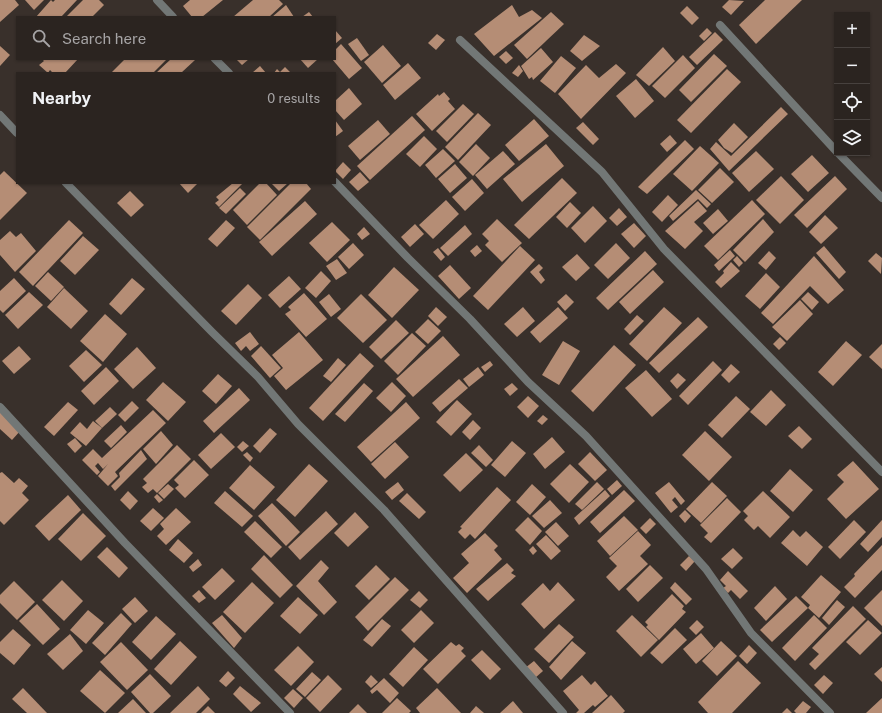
<!DOCTYPE html>
<html lang="en">
<head>
<meta charset="utf-8">
<style>
	body { margin:0; font-family:"Public Sans",sans-serif; background:#37302d; color:#f1f3f6 }
	.controls { position:absolute; right:12px; top:12px; display:grid; overflow:hidden; border-radius:0px; box-shadow:0 1px 3px #0004 }
	.controls button { width:36px; height:36px; display:grid; place-items:center; padding:0; border:0; border-bottom:1px solid #47413e; background:#2b2420; color:#f1f3f6; font:20px sans-serif }
	.list { margin:0; padding:0; list-style:none }
	h2 { display:flex; justify-content:space-between; align-items:center; height:52px; margin:0; padding:0 16px; font-size:17px }
	h2 small { font-size:13px; font-weight:400; color:#a6a4a5 }
	.icon { flex:none; width:22px; height:22px; fill:none; stroke:currentColor; stroke-width:2; stroke-linecap:round; stroke-linejoin:round }
	.map { position:relative; flex:none; width:882px; height:713px; overflow:hidden }
	.search { position:absolute; background:#2b2420; box-shadow:0 1px 3px #0004; left:16px; top:16px; width:320px; height:44px; display:flex; align-items:center; gap:10px; box-sizing:border-box; padding:0 14px; border-radius:0px; color:#a6a4a5; font-size:15px }
	.panel { position:absolute; background:#2b2420; box-shadow:0 1px 3px #0004; left:16px; top:72px; width:320px; height:112px; border-radius:0px }
	.map>svg:first-child { display:block }
	.building { fill:#b58d75 }
	.lines { fill:none; stroke-linecap:round; stroke-linejoin:round }
	.street { stroke:#727776; stroke-width:8 }
</style>
</head>
<body>
<div class="map">
<svg width="882" height="713" viewBox="0 0 882 713">
	<rect width="100%" height="100%" fill="#39302b"/>
	<g class="building">
		<path d="M0 0H15L19 5 0 22Z"/>
		<path d="M25 0H44L34 10Z"/>
		<path d="M51 0 53 2 55 0H77L61 17H36Z"/>
		<path d="M83 0H99L104 5 92 17H66Z"/>
		<path d="M190 0H223L202 17H192L183 6Z"/>
		<path d="M253 0H279L283 4 269 17H233Z"/>
		<path d="M729 0 744 1 731 15 722 7Z"/>
		<path d="M765 0H802L756 44 739 25Z"/>
		<path d="M286 5 294 17H272Z"/>
		<path d="M512 5 519 17 532 10 542 18 494 56 474 34Z"/>
		<path d="M687 6 699 18 692 25 680 13Z"/>
		<path d="M309 12 313 17H302Z"/>
		<path d="M551 12 564 24 527 59 514 45Z"/>
		<path d="M707 28 712 33 704 41 699 36Z"/>
		<path d="M335 30 342 38 335 44Z"/>
		<path d="M715 32 723 40 697 65 689 57Z"/>
		<path d="M437 34 445 40 436 50 428 43Z"/>
		<path d="M584 35 600 46 582 61 570 51Z"/>
		<path d="M357 38 369 55 361 61 348 44Z"/>
		<path d="M341 44 362 68 349 79 332 59H335V50Z"/>
		<path d="M383 45 401 66 382 83 364 62Z"/>
		<path d="M0 46 10 55 0 66Z"/>
		<path d="M663 47 675 61 649 86 636 75Z"/>
		<path d="M541 48 553 62 533 80 532 77 529 79 521 66Z"/>
		<path d="M506 51 513 58 506 64 499 57Z"/>
		<path d="M714 54 727 66 691 102 679 90Z"/>
		<path d="M683 55 695 68 665 98 652 86Z"/>
		<path d="M561 56 576 68 555 93 540 81Z"/>
		<path d="M42 59H78L65 73H53L50 70 48 73 39 65 44 61Z"/>
		<path d="M125 59H167L153 73H111Z"/>
		<path d="M171 59H194L195 60 181 73H156Z"/>
		<path d="M236 59H249L242 65Z"/>
		<path d="M300 59H318L308 68Z"/>
		<path d="M408 63 421 78 395 100 383 85Z"/>
		<path d="M616 64 626 73 581 119 558 94 586 65 599 78Z"/>
		<path d="M519 65 523 71 518 77 512 73Z"/>
		<path d="M260 66 266 73H252Z"/>
		<path d="M285 67 291 73H274L277 69 280 72Z"/>
		<path d="M727 69 741 82 691 133 677 120Z"/>
		<path d="M636 79 654 101 635 118 616 96Z"/>
		<path d="M349 88 362 104 344 120 335 110V101Z"/>
		<path d="M444 92 450 99 448 101 455 109 432 131 416 114 438 94 439 96Z"/>
		<path d="M463 104 474 114 447 142 436 131Z"/>
		<path d="M781 107 788 114 729 171 710 149 716 142 731 156Z"/>
		<path d="M478 113 491 125 458 160 445 147Z"/>
		<path d="M412 116 425 130 370 180 357 166Z"/>
		<path d="M534 119 549 136 519 161 505 145Z"/>
		<path d="M335 120 343 131 335 137Z"/>
		<path d="M378 120 390 134 360 160 348 146Z"/>
		<path d="M583 122 599 139 593 145 576 128Z"/>
		<path d="M734 123 748 137 732 153 724 148 718 140Z"/>
		<path d="M670 135 677 143 667 152 660 144Z"/>
		<path d="M424 136 437 149 420 167 406 154Z"/>
		<path d="M685 140 694 149 647 194 638 187Z"/>
		<path d="M476 144 490 158 473 176 459 162Z"/>
		<path d="M546 144 564 166 522 202 503 179Z"/>
		<path d="M700 146 719 163 692 191 673 174Z"/>
		<path d="M443 149 455 161 436 178 425 165Z"/>
		<path d="M503 151 515 164 487 189 475 175Z"/>
		<path d="M756 151 774 169 749 192 732 173Z"/>
		<path d="M812 155 829 173 808 192 791 174Z"/>
		<path d="M343 162 351 170 343 179 335 171Z"/>
		<path d="M455 164 467 178 450 193 438 179Z"/>
		<path d="M720 168 734 182 712 203 698 190Z"/>
		<path d="M4 171 27 193 0 220V175Z"/>
		<path d="M360 172 369 182 358 191 349 182Z"/>
		<path d="M781 176 804 200 780 224 756 200Z"/>
		<path d="M835 176 847 189 807 228 794 215Z"/>
		<path d="M562 178 577 193 529 239 514 225Z"/>
		<path d="M472 179 484 193 465 211 452 197Z"/>
		<path d="M179 183H196L197 184 188 193Z"/>
		<path d="M233 183H243L219 207 215 203 219 200 216 197Z"/>
		<path d="M260 183H266L277 195 247 225 233 210Z"/>
		<path d="M271 183H288L279 191Z"/>
		<path d="M291 183H306L311 189 260 240 247 227Z"/>
		<path d="M240 188 246 194 226 214 219 208Z"/>
		<path d="M696 190 711 204 707 208 698 199 673 221 669 216Z"/>
		<path d="M130 191 144 205 131 217 117 203Z"/>
		<path d="M668 195 678 205 662 222 652 212Z"/>
		<path d="M446 200 459 214 433 239 419 225Z"/>
		<path d="M752 200 765 214 718 260 704 246Z"/>
		<path d="M305 201 317 214 272 256 259 242Z"/>
		<path d="M698 201 707 211 694 222 703 231 685 249 665 231Z"/>
		<path d="M570 202 581 213 567 228 556 217Z"/>
		<path d="M593 206 607 221 585 243 571 228Z"/>
		<path d="M619 208 627 217 617 226 609 218Z"/>
		<path d="M718 209 728 221 713 234 703 223Z"/>
		<path d="M825 215 838 228 821 244 809 232Z"/>
		<path d="M497 219 522 243 502 262 485 245 489 241 482 234Z"/>
		<path d="M763 219 774 232 745 262 733 250Z"/>
		<path d="M69 220 83 233 33 286 19 272Z"/>
		<path d="M226 220 235 228 217 247 208 239Z"/>
		<path d="M332 222 350 240 327 262 309 243Z"/>
		<path d="M634 223 646 236 634 248 621 234Z"/>
		<path d="M415 224 424 234 410 247 401 237Z"/>
		<path d="M465 225 472 234 448 256 440 248Z"/>
		<path d="M364 227 370 234 362 240 357 234Z"/>
		<path d="M10 231 16 237 21 233 36 251 15 272 0 255V240Z"/>
		<path d="M83 236 99 250 75 275 60 261Z"/>
		<path d="M353 243 364 255 349 269 338 257Z"/>
		<path d="M616 243 630 258 608 279 594 265Z"/>
		<path d="M477 245 482 251 475 257 470 251Z"/>
		<path d="M520 246 535 260 488 310 473 296Z"/>
		<path d="M824 246 846 272 839 279 816 253Z"/>
		<path d="M438 248 445 257 441 261 433 252Z"/>
		<path d="M730 250 735 256 719 271 714 265Z"/>
		<path d="M645 251 657 264 608 310 596 298Z"/>
		<path d="M769 251 776 258 766 270 758 263Z"/>
		<path d="M876 253 882 258 881 274 868 261Z"/>
		<path d="M577 254 590 268 576 281 562 267Z"/>
		<path d="M737 256 743 263 739 267 733 260Z"/>
		<path d="M814 256 844 290 828 304 810 286 773 324 761 313Z"/>
		<path d="M337 259 347 273 336 280 326 266Z"/>
		<path d="M731 262 740 271 721 288 715 282 724 273 723 271Z"/>
		<path d="M539 264 543 268 539 272 545 280 541 284 530 272Z"/>
		<path d="M450 265 471 288 459 299 438 276Z"/>
		<path d="M394 267 419 290 392 318 368 295Z"/>
		<path d="M653 270 664 282 630 314 619 302Z"/>
		<path d="M321 271 331 281 316 298 305 288Z"/>
		<path d="M48 272 64 287 51 301 35 286Z"/>
		<path d="M766 273 780 287 760 309 745 296Z"/>
		<path d="M289 276 301 289 280 308 268 295Z"/>
		<path d="M14 278 26 291 3 313 0 310V291Z"/>
		<path d="M132 278 145 289 121 315 109 304Z"/>
		<path d="M248 284 262 298 236 325 221 311Z"/>
		<path d="M64 288 88 311 71 329 47 307Z"/>
		<path d="M29 292 43 305 18 329 5 315Z"/>
		<path d="M808 292 819 302 812 310 801 299Z"/>
		<path d="M304 293 327 319 306 337 285 314 291 310 288 307Z"/>
		<path d="M329 294 341 309 331 317 319 302Z"/>
		<path d="M361 294 387 320 363 343 337 318Z"/>
		<path d="M566 294 574 302 565 311 557 302Z"/>
		<path d="M800 300 813 314 787 341 772 327Z"/>
		<path d="M436 307 447 317 438 326 428 316Z"/>
		<path d="M523 307 535 321 517 337 504 324Z"/>
		<path d="M558 307 568 318 540 343 530 332Z"/>
		<path d="M664 307 682 323 647 361 629 344Z"/>
		<path d="M105 314 127 334 103 362 80 341Z"/>
		<path d="M637 315 644 321 630 335 624 329Z"/>
		<path d="M698 317 708 327 659 373 649 363Z"/>
		<path d="M428 319 441 331 428 344 415 332Z"/>
		<path d="M396 320 409 333 381 359 369 347Z"/>
		<path d="M250 332 259 344 250 351 246 346 241 351 235 343Z"/>
		<path d="M299 332 323 360 286 390 274 376 283 368 272 355Z"/>
		<path d="M412 333 426 346 398 375 384 361Z"/>
		<path d="M443 336 460 355 413 397 396 379Z"/>
		<path d="M780 337 786 343 779 350 773 344Z"/>
		<path d="M563 341 580 351 559 385 542 375Z"/>
		<path d="M846 341 862 355 833 386 818 372Z"/>
		<path d="M882 344V369L869 357Z"/>
		<path d="M614 345 636 365 593 412 571 391Z"/>
		<path d="M19 346 31 359 14 374 2 361Z"/>
		<path d="M261 346 281 368 270 378 251 356Z"/>
		<path d="M137 347 156 368 133 389 114 369Z"/>
		<path d="M86 350 102 365 84 382 69 366Z"/>
		<path d="M360 353 374 366 323 421 309 408Z"/>
		<path d="M338 358 346 365 331 382 323 376Z"/>
		<path d="M490 361 493 365 485 372 481 367Z"/>
		<path d="M713 361 722 370 688 405 679 396Z"/>
		<path d="M731 364 740 372 729 383 721 375Z"/>
		<path d="M106 367 119 381 94 405 81 391Z"/>
		<path d="M478 367 484 375 469 387 463 379Z"/>
		<path d="M646 370 672 399 652 417 625 388Z"/>
		<path d="M678 373 686 380 677 389 670 381Z"/>
		<path d="M218 374 232 386 216 404 202 391Z"/>
		<path d="M459 379 468 388 440 412 432 403Z"/>
		<path d="M163 382 186 402 168 421 146 400Z"/>
		<path d="M392 382 406 396 391 412 376 398Z"/>
		<path d="M364 383 373 391 345 422 335 414Z"/>
		<path d="M512 383 518 389 510 396 504 389Z"/>
		<path d="M239 388 250 400 214 433 203 421Z"/>
		<path d="M771 390 786 405 766 426 750 412Z"/>
		<path d="M528 396 539 406 528 418 517 407Z"/>
		<path d="M736 396 750 409 722 438 708 425Z"/>
		<path d="M457 400 472 414 451 436 436 422Z"/>
		<path d="M132 401 139 408 125 422 118 415Z"/>
		<path d="M68 402 78 410 54 436 44 427Z"/>
		<path d="M406 402 420 418 371 462 357 447Z"/>
		<path d="M110 407 117 414 102 428 95 421Z"/>
		<path d="M153 410 166 423 115 472 118 476 108 486 98 476 108 464 103 469 98 463 95 466 100 472 97 475 82 460 93 449 102 458Z"/>
		<path d="M0 411 21 430 12 440 0 429Z"/>
		<path d="M543 415 548 419 542 425 537 421Z"/>
		<path d="M473 420 481 428 470 440 462 432Z"/>
		<path d="M93 421 102 428 86 446 70 433 80 422 87 429Z"/>
		<path d="M121 425 127 432 111 448 104 441Z"/>
		<path d="M799 426 812 439 802 449 788 436Z"/>
		<path d="M270 428 277 434 260 453 253 446Z"/>
		<path d="M161 431 173 445 156 464 143 449Z"/>
		<path d="M705 431 732 457 709 481 682 455Z"/>
		<path d="M221 433 235 447 211 469 198 455Z"/>
		<path d="M552 437 565 452 545 469 533 454Z"/>
		<path d="M75 438 82 446 75 453 67 444Z"/>
		<path d="M243 441 249 446 242 452 237 447Z"/>
		<path d="M512 441 526 453 505 477 491 465Z"/>
		<path d="M395 442 409 457 385 479 371 464Z"/>
		<path d="M177 445 191 459 157 493 153 489 148 493 142 487 147 483 143 479Z"/>
		<path d="M479 445 493 460 486 467 471 453Z"/>
		<path d="M141 450 147 459 115 491 111 486 120 477 119 473Z"/>
		<path d="M247 452 253 458 250 462 243 455Z"/>
		<path d="M590 452 607 470 595 481 578 464Z"/>
		<path d="M466 453 483 470 460 492 443 475Z"/>
		<path d="M194 460 209 475 185 498 175 488 179 485 174 480Z"/>
		<path d="M853 461 879 489 846 519 827 499 844 482 837 475Z"/>
		<path d="M309 464 328 481 295 517 276 500Z"/>
		<path d="M570 464 589 482 569 503 550 484Z"/>
		<path d="M250 465 275 487 254 510 229 488Z"/>
		<path d="M790 469 813 490 793 512 770 491Z"/>
		<path d="M2 472 14 483 19 478 28 486 22 493 29 500 4 525 0 521V473Z"/>
		<path d="M617 480 622 486 612 495 607 489Z"/>
		<path d="M398 482 404 490 392 500 385 492Z"/>
		<path d="M597 482 604 489 582 510 575 504Z"/>
		<path d="M669 482 685 501 681 505 675 497 672 500 678 507 671 513 655 493Z"/>
		<path d="M712 482 727 496 701 523 686 509Z"/>
		<path d="M168 484 174 489 164 499 158 493Z"/>
		<path d="M532 484 546 497 530 515 516 502Z"/>
		<path d="M497 487 511 500 475 539 470 534 465 539 458 532 462 528 460 527Z"/>
		<path d="M605 490 610 496 579 525 574 518Z"/>
		<path d="M624 490 635 501 600 533 590 522Z"/>
		<path d="M128 491 138 501 130 510 120 500Z"/>
		<path d="M225 491 253 516 242 527 214 503Z"/>
		<path d="M763 491 790 517 770 538 758 526 754 530 744 520 748 516 743 511Z"/>
		<path d="M407 493 426 512 419 519 399 501Z"/>
		<path d="M157 494 163 500 159 503 154 497Z"/>
		<path d="M68 495 81 510 49 541 35 526Z"/>
		<path d="M727 498 741 512 711 543 704 537 708 533 700 525Z"/>
		<path d="M550 500 562 513 544 528 532 516Z"/>
		<path d="M272 503 300 532 286 546 258 516Z"/>
		<path d="M153 508 164 518 151 531 140 521Z"/>
		<path d="M176 508 191 522 166 545 157 536 164 529 160 524Z"/>
		<path d="M685 510 691 516 685 523 679 516Z"/>
		<path d="M326 511 338 524 300 560 288 547Z"/>
		<path d="M355 512 369 527 348 547 334 533Z"/>
		<path d="M83 513 106 536 81 561 58 539Z"/>
		<path d="M624 516 638 530 610 556 597 541Z"/>
		<path d="M528 517 542 531 530 545 515 530Z"/>
		<path d="M650 518 656 524 646 534 640 528Z"/>
		<path d="M854 520 866 532 840 559 828 547Z"/>
		<path d="M882 520V537L868 552 860 544Z"/>
		<path d="M255 521 282 547 271 558 244 532Z"/>
		<path d="M556 522 569 536 558 546 545 532Z"/>
		<path d="M793 530 800 537 806 531 823 547 807 566 781 543Z"/>
		<path d="M638 531 651 545 640 556 648 564 619 591 606 577 617 566 609 558Z"/>
		<path d="M485 533 498 546 494 550 502 559 467 593 453 578 469 563 461 554Z"/>
		<path d="M546 535 561 551 551 560 536 544Z"/>
		<path d="M178 539 193 553 184 563 169 550Z"/>
		<path d="M882 545V570L855 598 844 587 855 576 854 574Z"/>
		<path d="M533 546 537 551 533 555 529 550Z"/>
		<path d="M107 547 128 568 119 578 97 557Z"/>
		<path d="M733 548 743 558 732 569 721 559Z"/>
		<path d="M264 555 293 585 280 598 251 569Z"/>
		<path d="M689 556 695 561 686 571 680 565Z"/>
		<path d="M198 559 202 565 193 572 189 567Z"/>
		<path d="M321 560 329 568 318 581 337 602 324 615 296 586Z"/>
		<path d="M507 563 514 570 511 573 516 576 488 601 476 589Z"/>
		<path d="M376 565 390 579 369 600 355 586Z"/>
		<path d="M650 565 663 578 638 602 626 589Z"/>
		<path d="M222 568 235 581 215 600 202 587Z"/>
		<path d="M728 571 748 591 740 599 731 590 728 593 723 588 726 586 720 580Z"/>
		<path d="M821 575 841 592 819 618 808 608 810 605 801 597Z"/>
		<path d="M395 577 409 590 368 631 355 617Z"/>
		<path d="M62 580 83 601 64 621 42 600Z"/>
		<path d="M14 581 35 602 17 620 0 603V595Z"/>
		<path d="M252 582 274 603 245 633 223 612Z"/>
		<path d="M558 582 575 600 544 629 521 604 543 583 550 591Z"/>
		<path d="M675 582 692 599 686 605 670 588Z"/>
		<path d="M775 586 787 599 766 621 754 608Z"/>
		<path d="M199 590 206 598 199 603 192 596Z"/>
		<path d="M882 590V626L864 608Z"/>
		<path d="M419 591 428 600 420 608 410 600Z"/>
		<path d="M672 594 684 606 682 609 686 612 659 640 646 627 648 625 645 622Z"/>
		<path d="M796 596 808 608 772 642 760 630Z"/>
		<path d="M135 597 148 611 135 623 122 609Z"/>
		<path d="M298 597 318 615 300 634 280 616Z"/>
		<path d="M837 600 845 607 829 625 822 618Z"/>
		<path d="M37 604 60 629 43 645 19 621Z"/>
		<path d="M853 606 866 619 815 670 809 664 819 654 812 648Z"/>
		<path d="M88 610 104 623 86 644 70 630Z"/>
		<path d="M421 610 434 623 414 643 401 630Z"/>
		<path d="M121 613 132 624 105 655 92 643Z"/>
		<path d="M222 615 242 638 234 648 212 623Z"/>
		<path d="M632 615 658 640 641 657 616 631Z"/>
		<path d="M814 615 827 628 795 661 782 648Z"/>
		<path d="M156 616 176 634 151 660 132 642Z"/>
		<path d="M382 619 391 626 372 647 363 640Z"/>
		<path d="M697 620 704 627 696 635 689 628Z"/>
		<path d="M868 620 882 633 860 655 846 642Z"/>
		<path d="M559 624 574 637 549 663 534 649Z"/>
		<path d="M675 628 687 640 662 664 650 653Z"/>
		<path d="M13 629 31 645 14 665 0 653V642Z"/>
		<path d="M701 633 714 648 696 664 683 649Z"/>
		<path d="M70 634 83 651 63 670 47 654Z"/>
		<path d="M180 641 197 657 171 685 154 669Z"/>
		<path d="M572 641 586 653 561 680 549 667Z"/>
		<path d="M721 641 737 656 717 676 702 661Z"/>
		<path d="M121 642 148 670 127 690 100 662Z"/>
		<path d="M451 642 456 646 459 644 464 648 461 651 466 656 438 684 423 669Z"/>
		<path d="M749 645 757 653 747 664 739 656Z"/>
		<path d="M298 646 314 662 291 686 274 670Z"/>
		<path d="M414 647 428 660 403 687 389 674Z"/>
		<path d="M482 650 501 669 490 680 471 660Z"/>
		<path d="M534 661 543 671 535 678 525 668Z"/>
		<path d="M738 661 761 683 732 713H708L698 702Z"/>
		<path d="M882 667V682L874 674Z"/>
		<path d="M100 670 125 693 105 713 80 691Z"/>
		<path d="M228 671 235 678 226 687 219 681Z"/>
		<path d="M312 672 321 680 305 697 296 689Z"/>
		<path d="M150 674 171 696 153 713H150L131 692Z"/>
		<path d="M328 675 342 689 320 712 306 698Z"/>
		<path d="M371 675 378 682 371 688 365 682Z"/>
		<path d="M582 675 591 685 595 681 608 696 595 707 593 705 584 713H576L579 710 563 691Z"/>
		<path d="M824 675 833 683 823 694 814 685Z"/>
		<path d="M384 678 399 693 390 703 377 690 372 694 370 691Z"/>
		<path d="M198 686 210 699 196 713H170Z"/>
		<path d="M240 686 261 703 251 712 233 694Z"/>
		<path d="M23 688 47 713H27L12 699Z"/>
		<path d="M437 688 461 713H420L416 708Z"/>
		<path d="M293 689 303 698 294 708 284 698Z"/>
		<path d="M611 695 625 711 623 713H592Z"/>
		<path d="M397 698 411 711 409 713H382Z"/>
		<path d="M882 698V713H866Z"/>
		<path d="M133 699 146 713H118Z"/>
		<path d="M513 701 523 713H500Z"/>
		<path d="M803 701 811 707 806 713H796L794 711Z"/>
		<path d="M358 704 367 713H349Z"/>
		<path d="M208 706 215 713H201Z"/>
		<path d="M476 706 484 713H470Z"/>
		<path d="M787 708 792 713H782Z"/>
	</g>
	<g class="lines">
		<g class="street">
			<path d="M157 0 173 17"/>
			<path d="M720 25 837 152"/>
			<path d="M460 40 602 172 664 249 882 472"/>
			<path d="M215 59 229 73"/>
			<path d="M0 115 17 133"/>
			<path d="M838 153 882 198"/>
			<path d="M335 182 408 258 470 319 528 382 586 436 706 569 751 633 830 713"/>
			<path d="M66 183 212 332 258 377 298 424 384 510 563 713"/>
			<path d="M0 407 125 543 290 713"/>
		</g>
	</g>
</svg>
<div class="controls">
<button>+</button>
<button>−</button>
<button><svg class="icon" aria-label="locate" viewBox="0 0 24 24"><circle cx="12" cy="12" r="6"/><path d="M12 2v4M12 18v4M2 12h4M18 12h4"/></svg></button>
<button><svg class="icon" aria-label="layers" viewBox="0 0 24 24"><path d="M12 4l9 5-9 5-9-5zM3 14l9 5 9-5"/></svg></button>
</div>
<div class="search"><svg class="icon" aria-label="search" viewBox="0 0 24 24"><circle cx="10" cy="10" r="6"/><path d="M15 15l6 6"/></svg>Search here</div>
<section class="panel">
<h2>Nearby<small>0 results</small></h2>
<ul class="list">
</ul>
</section>
</div>
</body>
</html>
